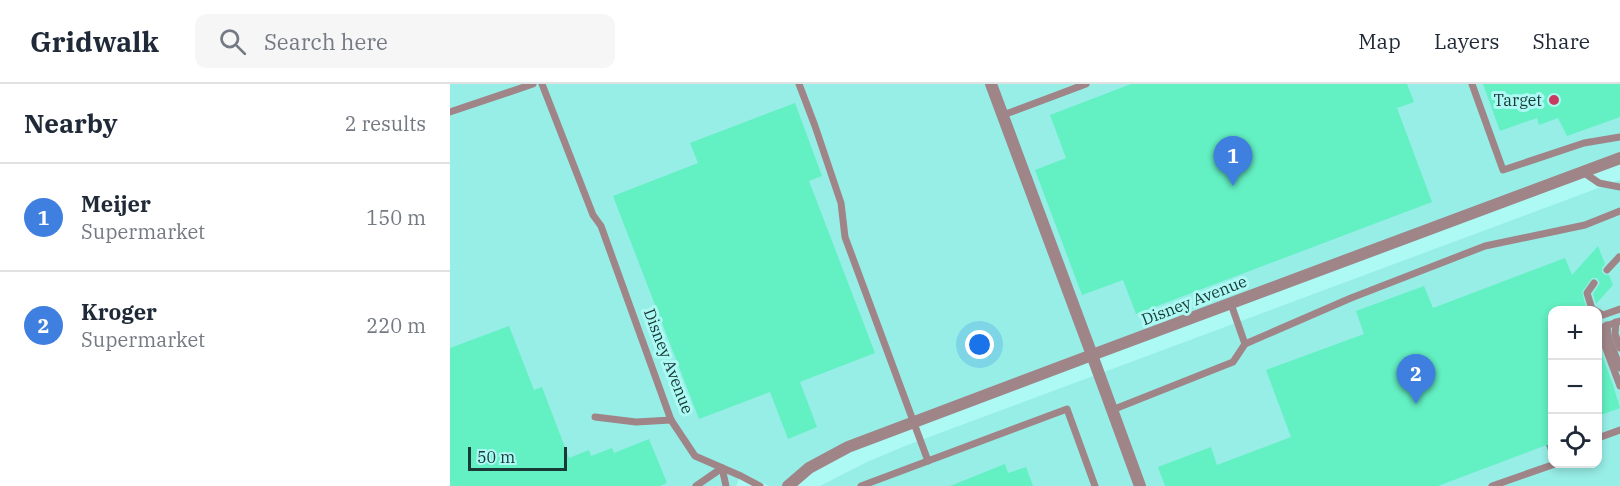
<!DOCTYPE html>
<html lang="en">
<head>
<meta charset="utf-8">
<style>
	body { margin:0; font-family:"IBM Plex Serif",serif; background:#f6f6f7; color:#1f2937 }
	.controls { position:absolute; right:18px; bottom:18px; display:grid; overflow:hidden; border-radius:12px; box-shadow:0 3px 9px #0003 }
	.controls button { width:54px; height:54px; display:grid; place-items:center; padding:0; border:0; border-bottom:2px solid #e0e1e3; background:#fff; color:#1f2937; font:30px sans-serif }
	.scale { position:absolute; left:18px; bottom:15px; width:99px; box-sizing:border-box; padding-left:6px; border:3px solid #193937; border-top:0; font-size:16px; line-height:21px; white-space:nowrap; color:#193937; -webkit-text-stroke:4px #adf9f3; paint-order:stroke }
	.you { position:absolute; left:530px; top:261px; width:21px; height:21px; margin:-15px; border:4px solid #fff; border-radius:50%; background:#1a73e8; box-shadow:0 0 0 9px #1a73e833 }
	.badge { display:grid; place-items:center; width:39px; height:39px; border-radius:50%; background:#c93a60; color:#fff; font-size:20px; font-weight:700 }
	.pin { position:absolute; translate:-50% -50px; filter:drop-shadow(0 2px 3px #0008) }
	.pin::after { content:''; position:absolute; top:32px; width:21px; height:18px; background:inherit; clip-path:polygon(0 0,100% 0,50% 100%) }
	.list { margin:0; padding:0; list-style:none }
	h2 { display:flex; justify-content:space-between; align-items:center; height:78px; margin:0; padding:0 24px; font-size:26px }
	h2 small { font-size:20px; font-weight:400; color:#747a83 }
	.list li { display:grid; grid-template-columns:39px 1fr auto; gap:18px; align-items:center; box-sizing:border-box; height:108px; padding:0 24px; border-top:2px solid #e0e1e3 }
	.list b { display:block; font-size:22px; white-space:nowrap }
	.list p { margin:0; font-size:20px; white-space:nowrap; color:#747a83 }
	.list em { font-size:20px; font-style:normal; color:#747a83 }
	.icon { flex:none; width:33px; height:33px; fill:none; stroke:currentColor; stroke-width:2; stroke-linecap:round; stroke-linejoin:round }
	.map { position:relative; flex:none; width:1170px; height:402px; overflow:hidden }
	header { display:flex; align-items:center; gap:36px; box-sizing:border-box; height:84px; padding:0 30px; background:#fff; border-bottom:2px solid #e0e1e3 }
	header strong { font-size:28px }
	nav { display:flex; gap:33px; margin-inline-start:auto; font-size:21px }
	.search { width:420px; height:54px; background:#f6f6f7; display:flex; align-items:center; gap:15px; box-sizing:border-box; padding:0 21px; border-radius:12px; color:#747a83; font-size:22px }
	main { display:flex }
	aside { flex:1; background:#fff }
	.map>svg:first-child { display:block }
	.built { fill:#97eee7; fill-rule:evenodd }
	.building { fill:#63f0c3 }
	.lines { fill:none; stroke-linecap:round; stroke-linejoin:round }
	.path { stroke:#689f9b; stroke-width:2; stroke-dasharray:4.5 4.5; stroke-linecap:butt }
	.service { stroke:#a08588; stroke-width:7 }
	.minor { stroke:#a08588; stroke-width:12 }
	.tertiary { stroke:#a08588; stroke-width:12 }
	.poi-dot { fill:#c93a60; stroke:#adf9f3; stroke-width:2 }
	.labels { text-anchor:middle; stroke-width:6; stroke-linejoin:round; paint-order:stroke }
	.poi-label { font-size:16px; fill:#193937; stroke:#adf9f3; text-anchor:end }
	.street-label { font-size:16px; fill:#193937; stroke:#adf9f3 }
</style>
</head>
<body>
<header>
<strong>Gridwalk</strong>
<div class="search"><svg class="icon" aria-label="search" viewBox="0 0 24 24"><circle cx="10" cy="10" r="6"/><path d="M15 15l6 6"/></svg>Search here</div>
<nav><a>Map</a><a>Layers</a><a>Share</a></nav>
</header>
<main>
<aside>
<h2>Nearby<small>2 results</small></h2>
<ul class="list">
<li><span class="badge" style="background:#3f7fe0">1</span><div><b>Meijer</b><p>Supermarket</p></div><em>150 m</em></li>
<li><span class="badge" style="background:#3f7fe0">2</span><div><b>Kroger</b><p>Supermarket</p></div><em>220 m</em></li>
</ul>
</aside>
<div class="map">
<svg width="1170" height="402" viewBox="0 0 1170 402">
	<rect width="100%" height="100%" fill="#adf9f3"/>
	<g class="built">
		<path d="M0 0H1170V74L398 363 338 402H320L291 390 286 402H0Z"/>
		<path d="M1170 96V402H370L417 378 455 362ZM1102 226H1148V380H1102Z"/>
	</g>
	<g class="building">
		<path d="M681 0H957L964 18 947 24 982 118 686 230 673 196 632 211 585 86 616 74 600 31Z"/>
		<path d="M1033 0H1170V33L1117 52 1108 34 1089 41 1087 34 1050 47Z"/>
		<path d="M345 19 372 92 359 97 425 269 350 298 367 343 338 355 320 308 249 335 163 112 248 79 240 59Z"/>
		<path d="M1148 162 1155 180 1152 184V188L1155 191H1159L1163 201 1146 220 1143 210 1150 199 1147 194H1142L1132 208 1137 226H1102V359L988 402H715L708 383 761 363 767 381 841 353 816 286 914 250 906 227 974 202 983 224 1115 174 1122 191Z"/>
		<path d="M59 242 84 306 92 303 119 374 139 366 141 372 162 364 164 369 199 355 217 399 210 402H0V264Z"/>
		<path d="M1149 263 1163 301 1170 324 1148 332Z"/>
		<path d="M555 380 558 389 576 383 583 402H500Z"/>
	</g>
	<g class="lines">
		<path class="path" d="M1097 361 1101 372"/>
		<g class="service">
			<path d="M92 0 143 131 151 142 221 336 245 372 291 392 310 402"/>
			<path d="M349 0 365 42 391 119 395 153 478 377"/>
			<path d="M1022 0 1053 86 1134 59 1170 53"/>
			<path d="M0 28 83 0"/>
			<path d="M553 31 636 0"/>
			<path d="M1133 88 1149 99 1170 103"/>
			<path d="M1157 186 1169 173"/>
			<path d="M1144 199 1137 209 1142 225 1145 226"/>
			<path d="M781 220 795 260"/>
			<path d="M1148 228 1153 231 1170 225"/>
			<path d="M1170 237 1153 243 1152 254 1170 302"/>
			<path d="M1166 238 1165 250 1170 264"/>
			<path d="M1157 241 1158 251 1170 284"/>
			<path d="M662 326 783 278 795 260 901 214 1035 162 1135 141 1170 127"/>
			<path d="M145 333 186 338 221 336"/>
			<path d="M1148 354 1170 346"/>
			<path d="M272 384 276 402"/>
			<path d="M246 402 272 384"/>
			<path d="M411 402 617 325 645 402"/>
			<path d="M1042 402 1105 380"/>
		</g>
		<path class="minor" d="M338 402 359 384 398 363 642 271 541 0"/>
		<path class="tertiary" d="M690 402 642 271 1170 74"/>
	</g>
	<circle class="poi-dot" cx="1104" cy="16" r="6"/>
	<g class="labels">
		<g class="poi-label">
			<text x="1092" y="22">Target</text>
		</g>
		<g class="street-label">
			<text transform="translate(744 216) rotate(-21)" y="6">Disney Avenue</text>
			<text transform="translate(219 277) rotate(69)" y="6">Disney Avenue</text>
		</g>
	</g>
</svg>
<div class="controls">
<button>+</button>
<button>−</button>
<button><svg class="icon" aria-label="locate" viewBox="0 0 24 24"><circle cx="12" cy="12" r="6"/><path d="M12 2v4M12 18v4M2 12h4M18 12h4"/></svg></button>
</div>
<div class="scale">50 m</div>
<div class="you"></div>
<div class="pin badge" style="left:783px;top:102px;background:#3f7fe0">1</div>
<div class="pin badge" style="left:966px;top:320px;background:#3f7fe0">2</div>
</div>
</main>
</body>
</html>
